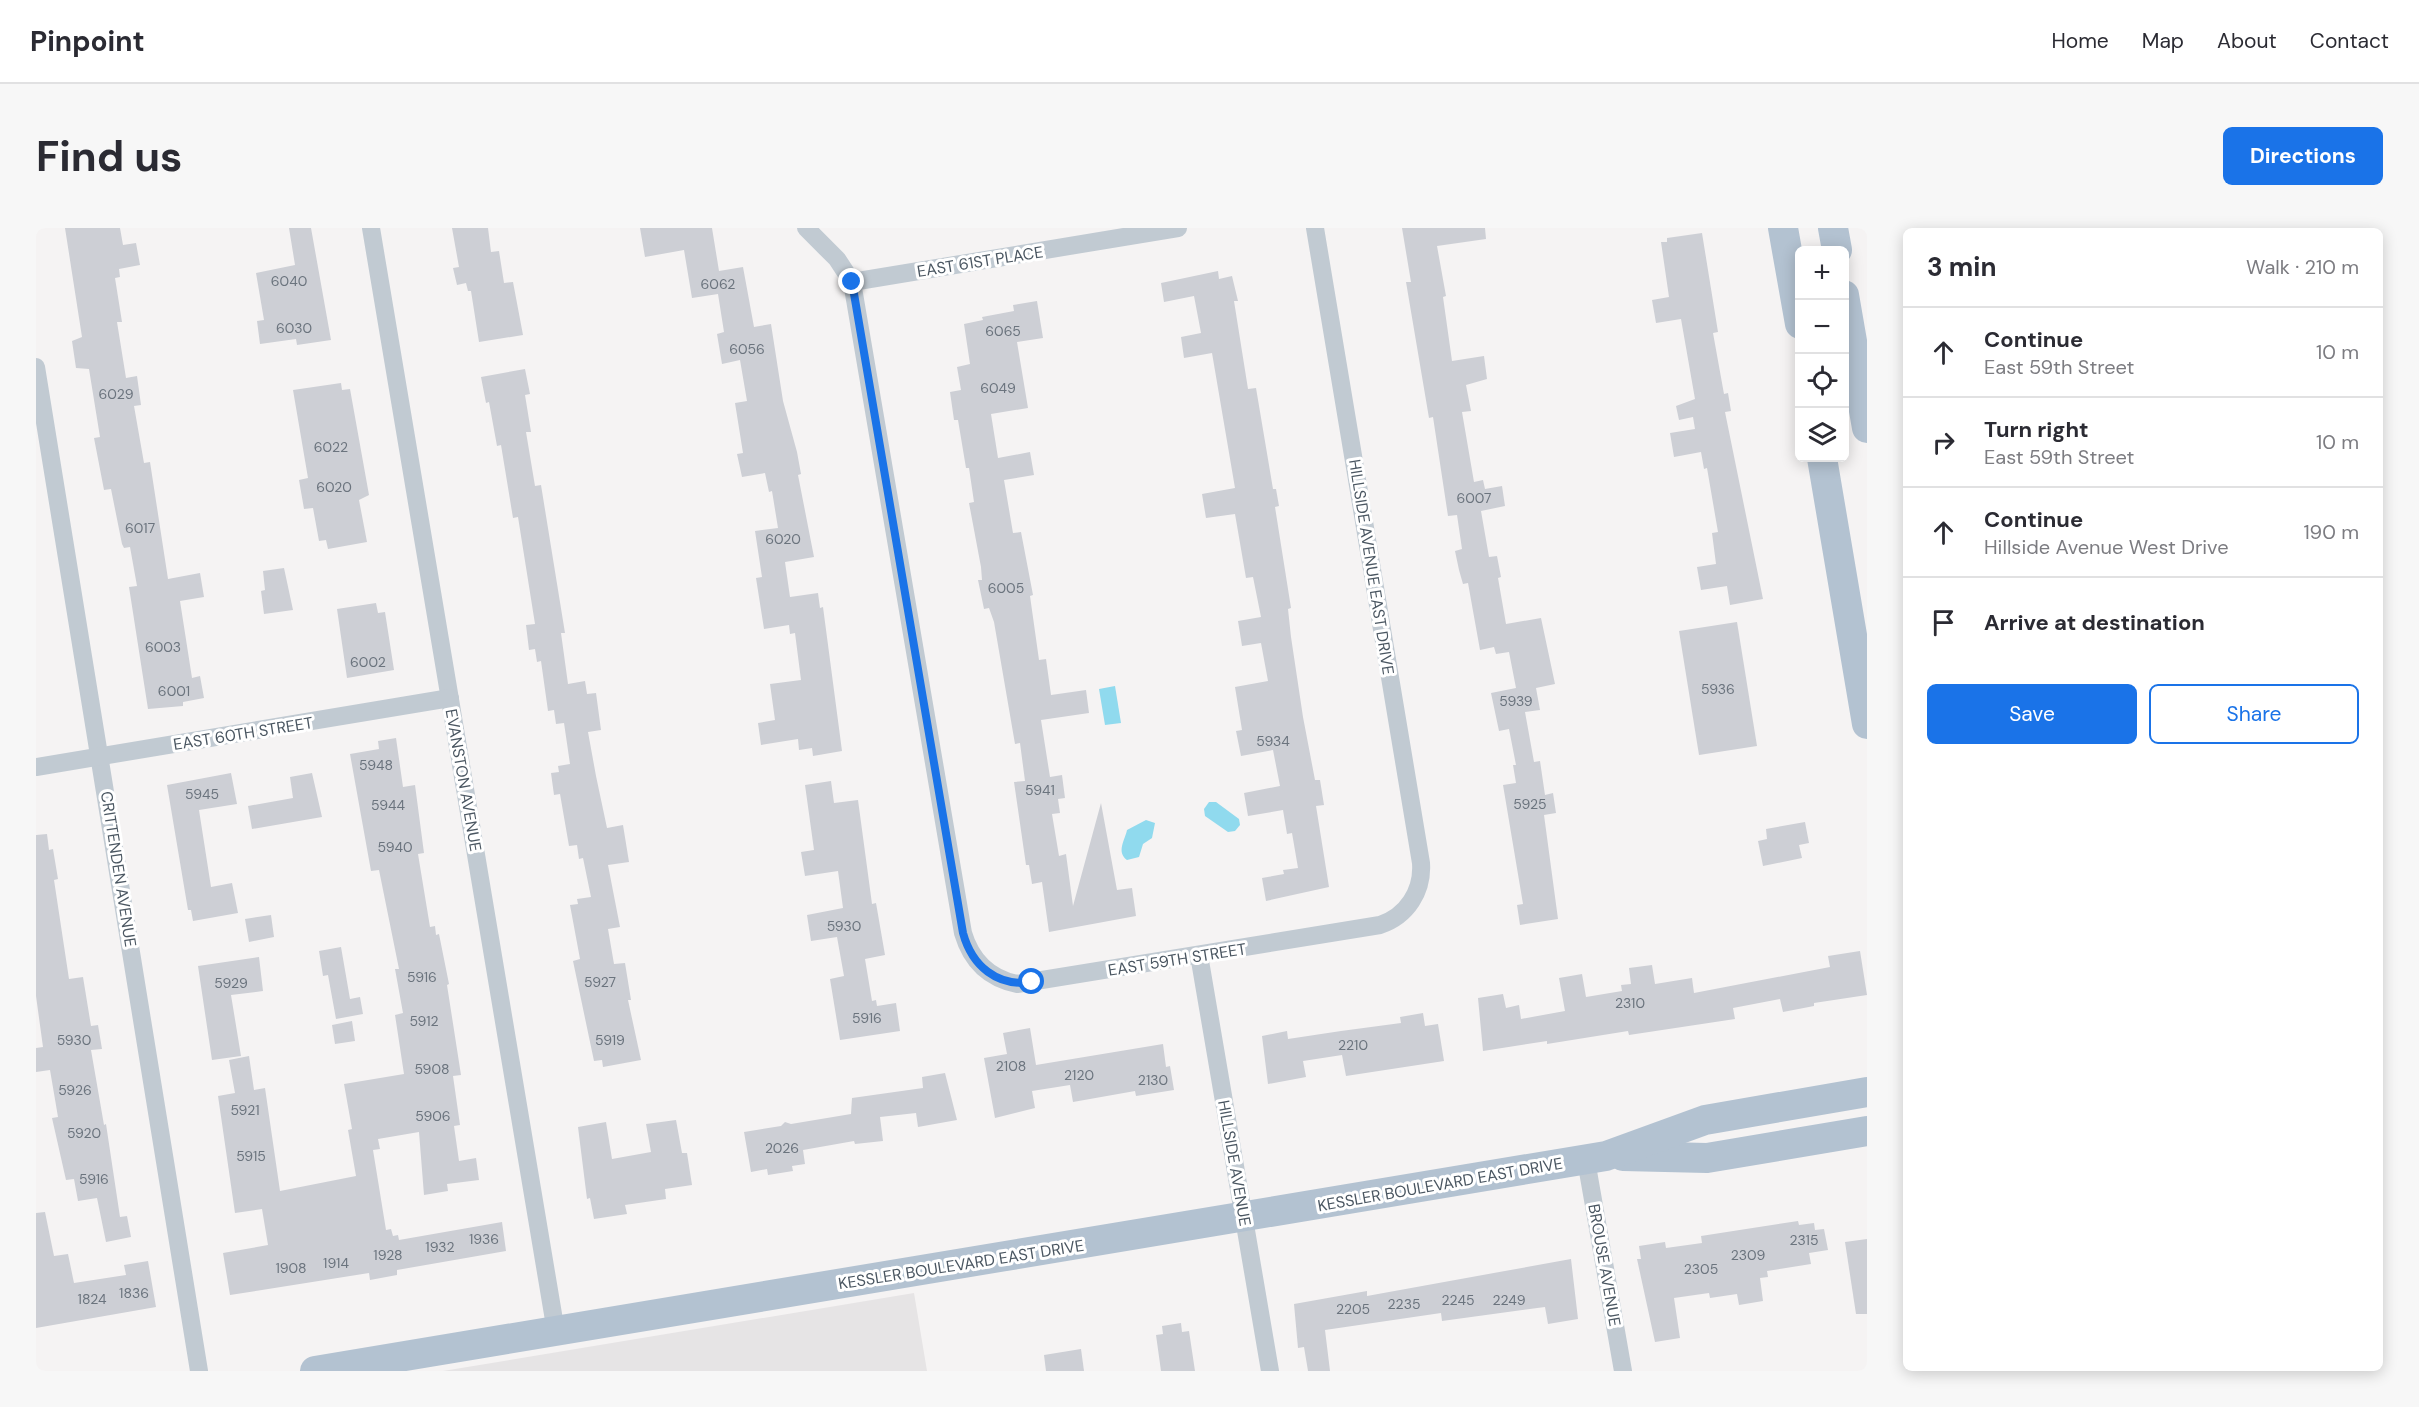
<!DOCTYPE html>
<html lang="en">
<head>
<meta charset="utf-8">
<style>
	body { margin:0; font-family:"DM Sans",sans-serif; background:#f7f7f7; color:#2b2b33 }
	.controls { position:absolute; right:18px; top:18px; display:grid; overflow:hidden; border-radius:9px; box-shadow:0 3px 15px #0003 }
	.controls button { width:54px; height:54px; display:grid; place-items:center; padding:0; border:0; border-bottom:2px solid #e1e1e2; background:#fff; color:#2b2b33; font:30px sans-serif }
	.stop { position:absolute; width:18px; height:18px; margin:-14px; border:4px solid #1a73e8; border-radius:50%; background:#fff }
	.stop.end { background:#1a73e8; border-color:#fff; box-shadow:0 2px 6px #0008 }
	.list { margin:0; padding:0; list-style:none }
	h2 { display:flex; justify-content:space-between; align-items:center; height:78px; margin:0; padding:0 24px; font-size:26px }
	h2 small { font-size:20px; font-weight:400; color:#7c7c81 }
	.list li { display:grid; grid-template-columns:39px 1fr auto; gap:18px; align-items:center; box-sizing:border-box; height:90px; padding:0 24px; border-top:2px solid #e1e1e2 }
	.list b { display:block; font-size:22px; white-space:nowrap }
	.list p { margin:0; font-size:20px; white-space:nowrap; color:#7c7c81 }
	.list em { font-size:20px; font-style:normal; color:#7c7c81 }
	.actions { display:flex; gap:12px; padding:18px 24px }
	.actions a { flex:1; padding:14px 0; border:2px solid #1a73e8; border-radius:9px; text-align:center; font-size:21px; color:#1a73e8 }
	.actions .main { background:#1a73e8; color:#fff }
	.icon { flex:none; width:33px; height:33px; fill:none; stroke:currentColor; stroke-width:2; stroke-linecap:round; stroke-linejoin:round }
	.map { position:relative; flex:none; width:1831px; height:1143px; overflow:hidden; border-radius:9px }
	header { display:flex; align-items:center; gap:36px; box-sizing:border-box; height:84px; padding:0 30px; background:#fff; border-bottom:2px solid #e1e1e2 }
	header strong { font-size:28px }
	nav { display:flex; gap:33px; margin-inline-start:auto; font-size:21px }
	.intro { display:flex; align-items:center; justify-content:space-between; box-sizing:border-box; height:144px; padding:0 36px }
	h1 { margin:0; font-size:42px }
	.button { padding:15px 27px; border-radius:9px; background:#1a73e8; color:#fff; font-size:21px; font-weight:700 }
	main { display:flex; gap:36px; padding:0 36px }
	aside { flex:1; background:#fff; border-radius:9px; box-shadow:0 3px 15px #0003 }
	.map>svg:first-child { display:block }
	.education { fill:#e6e4e5 }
	.water { fill:#90daee }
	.building { fill:#cdcfd5 }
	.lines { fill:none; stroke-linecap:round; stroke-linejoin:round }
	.street { stroke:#c1cad2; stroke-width:18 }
	.primary { stroke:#b3c2d1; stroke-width:30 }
	.route { stroke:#1a73e8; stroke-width:8 }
	.labels { text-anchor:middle; stroke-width:6; stroke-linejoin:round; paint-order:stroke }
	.number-label { font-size:14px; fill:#6b747e }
	.street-label { font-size:16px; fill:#4a5661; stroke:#fff }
</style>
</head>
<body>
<header>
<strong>Pinpoint</strong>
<nav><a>Home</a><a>Map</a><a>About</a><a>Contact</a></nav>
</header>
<div class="intro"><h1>Find us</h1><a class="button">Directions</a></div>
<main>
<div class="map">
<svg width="1831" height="1143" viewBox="0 0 1831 1143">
	<rect width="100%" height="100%" fill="#f5f3f3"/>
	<path class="education" d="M878 1065 891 1143H407Z"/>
	<g class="water">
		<path d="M1079 458 1085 495 1069 497 1063 461Z"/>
		<path d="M1173 574H1180L1203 591 1204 597 1199 603 1192 604 1169 588 1168 581Z"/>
		<path d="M1110 592 1119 595 1116 610 1107 616 1103 629 1091 632C1080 624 1089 612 1091 602Z"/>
	</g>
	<g class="building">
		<path d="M29 0H84L87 17 100 15 104 37 83 41 84 49 79 50 86 94H81L90 150 101 148 105 177 98 178 108 235 114 234 132 351 164 345 168 369 144 373 156 450 164 448 168 470 147 474V478L112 481 93 359 101 358 94 319 88 320 86 316 75 261 68 262 58 210 64 209 53 141 40 140 36 113 46 109Z"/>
		<path d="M253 0H275L295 112 261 117 260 111 224 116 221 93 228 92 220 45 259 37Z"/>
		<path d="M416 0H452L455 24 463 23 468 55 477 54 487 107 443 114 435 63H432L430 55 421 57 417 40 423 39Z"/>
		<path d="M604 0H676L683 43 707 39 718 99 735 96 747 173 761 224 765 246 762 247 778 329 749 334 754 369 782 365 784 380 787 379 806 523 777 528 776 520 763 522 762 511 725 517 722 495 739 492 734 456 765 452 759 405 754 406 753 397 728 401 720 350 726 349 719 303 742 300 736 263 733 264 729 245 706 249 701 226 707 225 699 175 711 173 704 132 686 136 681 106 688 104 682 66 656 70 648 22 609 29Z"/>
		<path d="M1366 0H1449L1450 11 1401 18 1410 68 1407 69 1416 133 1448 128 1451 151 1430 157 1435 183 1426 184 1438 254 1447 252 1449 261 1466 258 1469 278 1445 283 1453 329 1461 328 1465 349 1462 350 1470 396 1505 390 1519 456 1500 460 1504 482 1489 484 1498 534 1504 533 1509 567 1517 565 1520 585 1508 587 1522 691 1484 697 1481 677 1487 676 1467 557 1480 555 1477 537H1480L1473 501 1463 503 1455 465 1480 460 1473 424 1460 426 1458 419 1444 422 1432 355 1427 356 1423 342 1419 323 1426 321 1421 287 1412 288 1397 189 1393 190 1370 54H1375Z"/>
		<path d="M1666 5 1682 104 1677 105 1688 166 1692 165 1695 183 1689 184 1727 371 1694 377 1691 358 1665 362 1661 339 1680 336 1676 305 1682 304 1671 240 1668 241 1665 224 1638 229 1634 205 1659 201 1657 189 1643 192 1640 178 1659 171 1645 91 1620 95 1616 72 1633 69 1625 14H1631V10Z"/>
		<path d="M1182 43 1183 51 1196 48 1202 73H1198L1212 161 1220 160 1237 261H1240L1243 278 1239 279 1255 380 1252 381 1255 409 1267 489 1279 552H1284L1288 577 1280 578 1293 659 1230 673 1226 650 1248 646 1247 642 1262 640 1256 605 1251 606 1247 582 1212 588 1208 565 1244 558 1237 522 1205 528 1200 503 1206 502 1199 459 1232 453 1225 415 1206 418 1202 393 1225 389 1217 349 1210 350 1199 286 1170 290 1166 266 1199 260 1176 125 1148 130 1145 109 1165 105 1158 68 1128 74 1125 55Z"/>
		<path d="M1001 73 1007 110 981 114 992 180 955 186 962 230 994 224 998 247 968 252 977 305 985 304 997 367 994 368 1003 432 1010 431 1015 467 1050 462 1053 485 1005 492 1014 549 1026 547 1029 570 1022 571 1024 585 1016 586 1023 628 1030 626 1037 678 1065 575 1081 662 1096 660 1100 688 1013 704 1006 654 996 656 993 637H990L978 554 989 553 984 515 979 516 958 394 953 380 948 381 942 352H946L945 339 933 275 938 274 933 240H930L922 192H918L914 164 925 162 921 139 934 136 928 96 947 92 946 89 978 83 977 77Z"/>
		<path d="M489 141 494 166 489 167 495 204H490L499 258 505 257 529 405H525L532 456 549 453 551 466 560 465 565 502 552 504 560 548 571 600 587 597 593 634 572 637 584 699 572 701 578 736 589 735 595 772H592L605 832 567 839 566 832 558 833 537 733 544 731 534 677 542 676 541 671 555 669 547 630 543 631 541 617 533 618 524 566 518 567 515 545 523 544 522 538 534 536 528 495 520 496 518 482 512 483 505 433 501 434 499 421 493 422 490 397 499 396 482 289 477 290 465 217 461 218 453 174 450 175 445 149Z"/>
		<path d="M305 155 306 162 314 161 333 267 323 272 331 314 292 321 290 312 283 313 277 280 268 281 263 252 272 250 257 162Z"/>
		<path d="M248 340 257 382 228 386 225 363 229 362 227 343Z"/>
		<path d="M340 375 342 385 349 384 358 442 311 450 301 381Z"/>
		<path d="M1701 394 1721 518 1663 527 1643 403Z"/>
		<path d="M360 510 367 559 379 557 388 625 382 626 394 699 399 698 400 707 403 706 413 756 411 757 425 847 417 848 424 897 418 898 423 933 440 930 443 952 411 956 412 963 388 967 383 904 342 911 344 921 337 922 350 1002 355 1001 357 1008 362 1007 363 1012 466 994 470 1023 361 1042V1047L334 1052 333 1045 194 1067 187 1025 232 1017 226 981 199 985 182 868 199 865 193 832 213 828 218 862 229 860 244 963 320 948 312 902 316 901 308 856 368 846 359 787 367 785 359 741H363L343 642 335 643 314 526 343 521 342 513Z"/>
		<path d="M195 545 201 576 163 582 175 659 196 655 202 685 157 693 155 682H152L131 557Z"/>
		<path d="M276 545 286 589 216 601 212 578 257 570 254 549Z"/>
		<path d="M795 553 798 575 822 572 836 676 840 675 849 727 829 731 836 773 840 772 841 778 860 775 864 803 804 812 794 751 808 748 801 709 775 713 771 687 807 680 802 643 769 648 765 624 778 622 769 557Z"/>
		<path d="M1769 594 1773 615 1763 617 1766 630 1727 638 1722 613 1731 611 1730 601Z"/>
		<path d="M11 606 13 622 17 621 22 651 18 652 33 751 47 749 55 798 62 797 66 821 55 822 68 897 70 896 84 989 91 988 95 1009 70 1014 61 970 42 973 38 951 30 952 16 890 22 889 14 842 0 844V820L7 819 0 768V607Z"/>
		<path d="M235 687 238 709 213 714 209 691Z"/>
		<path d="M305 719 314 771 324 769 327 786 300 791 292 747 287 748 283 723Z"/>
		<path d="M1824 723 1831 767 1778 775V778L1747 784 1744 771 1697 780 1699 791 1593 807 1592 803 1511 816V813L1447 823 1442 770 1467 766 1470 780 1483 777 1485 791 1529 783 1523 750 1546 746 1550 769 1586 763 1585 757 1595 756 1593 740 1616 737 1619 756 1656 750 1658 765 1794 739 1792 728Z"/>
		<path d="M223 729 227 763 195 767 205 828 176 832 162 738Z"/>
		<path d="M1387 785 1389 798 1402 796 1408 833 1310 848 1306 827 1267 833 1270 849 1232 856 1226 808 1251 803 1252 811 1305 803 1365 795 1364 789Z"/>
		<path d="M316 793 319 813 299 816 296 797Z"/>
		<path d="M994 800 1000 837 1127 816 1130 839 1134 838 1138 862 1100 868 1099 863 1037 874 1034 857 996 863 999 880 959 890 948 830 971 826 967 805Z"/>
		<path d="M909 845 921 892 882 899 880 885 844 889 847 913 819 916 818 913 767 922 769 936 756 938 757 943 732 947 731 941 715 944 708 904 745 898 749 894 755 896 815 886 816 870 887 860 886 849Z"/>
		<path d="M640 892 646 925H651L656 957 629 961 630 971 589 977 591 986 558 991 554 970 551 971 542 899 570 894 576 931 615 924 610 896Z"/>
		<path d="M9 984 18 1028 32 1026 38 1055 90 1047 88 1037 112 1033 120 1079 0 1100V985Z"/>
		<path d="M1762 993 1763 997 1778 995 1779 1002 1788 1001 1792 1022 1773 1025 1775 1036 1731 1043 1732 1049 1724 1050 1727 1073 1703 1077 1701 1066 1674 1070 1673 1065 1638 1070 1644 1110 1619 1114 1601 1031H1605L1603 1018 1629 1014 1630 1020 1666 1015 1665 1008Z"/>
		<path d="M1831 1011V1086H1820L1809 1014Z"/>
		<path d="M1535 1031 1542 1091 1512 1096 1509 1079 1406 1093 1405 1085 1289 1102 1294 1143H1272L1268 1119 1262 1120 1258 1076 1331 1063V1068Z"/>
		<path d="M1145 1095 1146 1104 1153 1103 1159 1143H1125L1120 1107 1127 1106 1126 1098Z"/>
		<path d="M1045 1121 1048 1143H1010L1008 1127Z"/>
	</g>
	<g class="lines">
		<g class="street">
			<path d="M335 0 520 1104"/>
			<path d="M770 0 801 31 816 54 1142 0"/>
			<path d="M816 54 927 705C935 732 952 750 981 756L1344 697C1371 688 1387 663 1385 635L1279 0"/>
			<path d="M0 139 163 1143"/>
			<path d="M0 539 414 470"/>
			<path d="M1163 727 1234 1143"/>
			<path d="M1550 932 1587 1143"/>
		</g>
		<g class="primary">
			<path d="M1747 0 1764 96"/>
			<path d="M1797 0 1801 22"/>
			<path d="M1808 67 1831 200"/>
			<path d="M1786 230 1831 496"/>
			<path d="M1587 928 1671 930 1831 903"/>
			<path d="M279 1143 1570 928 1669 892 1831 864"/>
		</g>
	</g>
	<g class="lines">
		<path class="route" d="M816 54 927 705C936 738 961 759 996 754"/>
	</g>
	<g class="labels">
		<g class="number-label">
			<text x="253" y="58">6040</text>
			<text x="682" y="61">6062</text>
			<text x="258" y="105">6030</text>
			<text x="967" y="108">6065</text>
			<text x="711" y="126">6056</text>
			<text x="962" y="165">6049</text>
			<text x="80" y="171">6029</text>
			<text x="295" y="224">6022</text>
			<text x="298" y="264">6020</text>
			<text x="1438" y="275">6007</text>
			<text x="104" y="305">6017</text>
			<text x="747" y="316">6020</text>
			<text x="970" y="365">6005</text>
			<text x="127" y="424">6003</text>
			<text x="332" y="439">6002</text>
			<text x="1682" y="466">5936</text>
			<text x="138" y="468">6001</text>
			<text x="1480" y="478">5939</text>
			<text x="1237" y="518">5934</text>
			<text x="340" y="542">5948</text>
			<text x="1004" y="567">5941</text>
			<text x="166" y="571">5945</text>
			<text x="1494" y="581">5925</text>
			<text x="352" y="582">5944</text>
			<text x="359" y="624">5940</text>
			<text x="808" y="703">5930</text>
			<text x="386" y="754">5916</text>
			<text x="564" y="759">5927</text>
			<text x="195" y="760">5929</text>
			<text x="1594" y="780">2310</text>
			<text x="831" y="795">5916</text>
			<text x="388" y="798">5912</text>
			<text x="38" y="817">5930</text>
			<text x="574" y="817">5919</text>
			<text x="1317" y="822">2210</text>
			<text x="975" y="843">2108</text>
			<text x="396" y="846">5908</text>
			<text x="1043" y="852">2120</text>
			<text x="1117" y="857">2130</text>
			<text x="39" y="867">5926</text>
			<text x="209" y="887">5921</text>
			<text x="397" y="893">5906</text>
			<text x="48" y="910">5920</text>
			<text x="746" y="925">2026</text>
			<text x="215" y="933">5915</text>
			<text x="58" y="956">5916</text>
			<text x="448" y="1016">1936</text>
			<text x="1768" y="1017">2315</text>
			<text x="404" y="1024">1932</text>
			<text x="352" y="1032">1928</text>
			<text x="1712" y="1032">2309</text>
			<text x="300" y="1040">1914</text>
			<text x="255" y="1045">1908</text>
			<text x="1665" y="1046">2305</text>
			<text x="98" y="1070">1836</text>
			<text x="56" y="1076">1824</text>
			<text x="1422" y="1077">2245</text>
			<text x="1473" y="1077">2249</text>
			<text x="1368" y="1081">2235</text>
			<text x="1317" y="1086">2205</text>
		</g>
		<g class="street-label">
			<text transform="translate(944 33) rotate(-9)" y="6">EAST 61ST PLACE</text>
			<text transform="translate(1336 339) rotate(81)" y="6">HILLSIDE AVENUE EAST DRIVE</text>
			<text transform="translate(207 505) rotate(-9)" y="6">EAST 60TH STREET</text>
			<text transform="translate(428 552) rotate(80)" y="6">EVANSTON AVENUE</text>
			<text transform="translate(83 641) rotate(81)" y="6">CRITTENDEN AVENUE</text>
			<text transform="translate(1141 731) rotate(-9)" y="6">EAST 59TH STREET</text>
			<text transform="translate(1199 935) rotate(80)" y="6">HILLSIDE AVENUE</text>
			<text transform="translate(1404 956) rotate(-10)" y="6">KESSLER BOULEVARD EAST DRIVE</text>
			<text transform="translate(925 1036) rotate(-9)" y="6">KESSLER BOULEVARD EAST DRIVE</text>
			<text transform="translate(1569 1037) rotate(80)" y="6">BROUSE AVENUE</text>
		</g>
	</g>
</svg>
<div class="controls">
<button>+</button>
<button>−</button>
<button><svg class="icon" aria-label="locate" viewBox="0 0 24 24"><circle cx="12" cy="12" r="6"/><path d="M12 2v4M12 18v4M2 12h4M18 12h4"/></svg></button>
<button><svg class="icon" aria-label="layers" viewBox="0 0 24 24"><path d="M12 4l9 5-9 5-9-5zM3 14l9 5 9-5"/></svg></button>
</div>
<div class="stop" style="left:996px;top:754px"></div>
<div class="stop end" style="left:816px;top:54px"></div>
</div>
<aside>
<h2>3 min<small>Walk · 210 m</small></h2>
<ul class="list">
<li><svg class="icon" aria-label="ahead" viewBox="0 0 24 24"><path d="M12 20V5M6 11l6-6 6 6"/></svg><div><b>Continue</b><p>East 59th Street</p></div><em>10 m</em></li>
<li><svg class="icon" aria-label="right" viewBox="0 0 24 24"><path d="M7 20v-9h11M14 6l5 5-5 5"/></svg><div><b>Turn right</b><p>East 59th Street</p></div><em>10 m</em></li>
<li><svg class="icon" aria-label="ahead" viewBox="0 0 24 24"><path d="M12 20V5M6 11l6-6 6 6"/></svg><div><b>Continue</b><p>Hillside Avenue West Drive</p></div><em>190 m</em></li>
<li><svg class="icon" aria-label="arrive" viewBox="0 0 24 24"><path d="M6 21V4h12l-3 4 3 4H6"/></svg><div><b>Arrive at destination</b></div></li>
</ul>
<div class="actions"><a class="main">Save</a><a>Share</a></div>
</aside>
</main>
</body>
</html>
